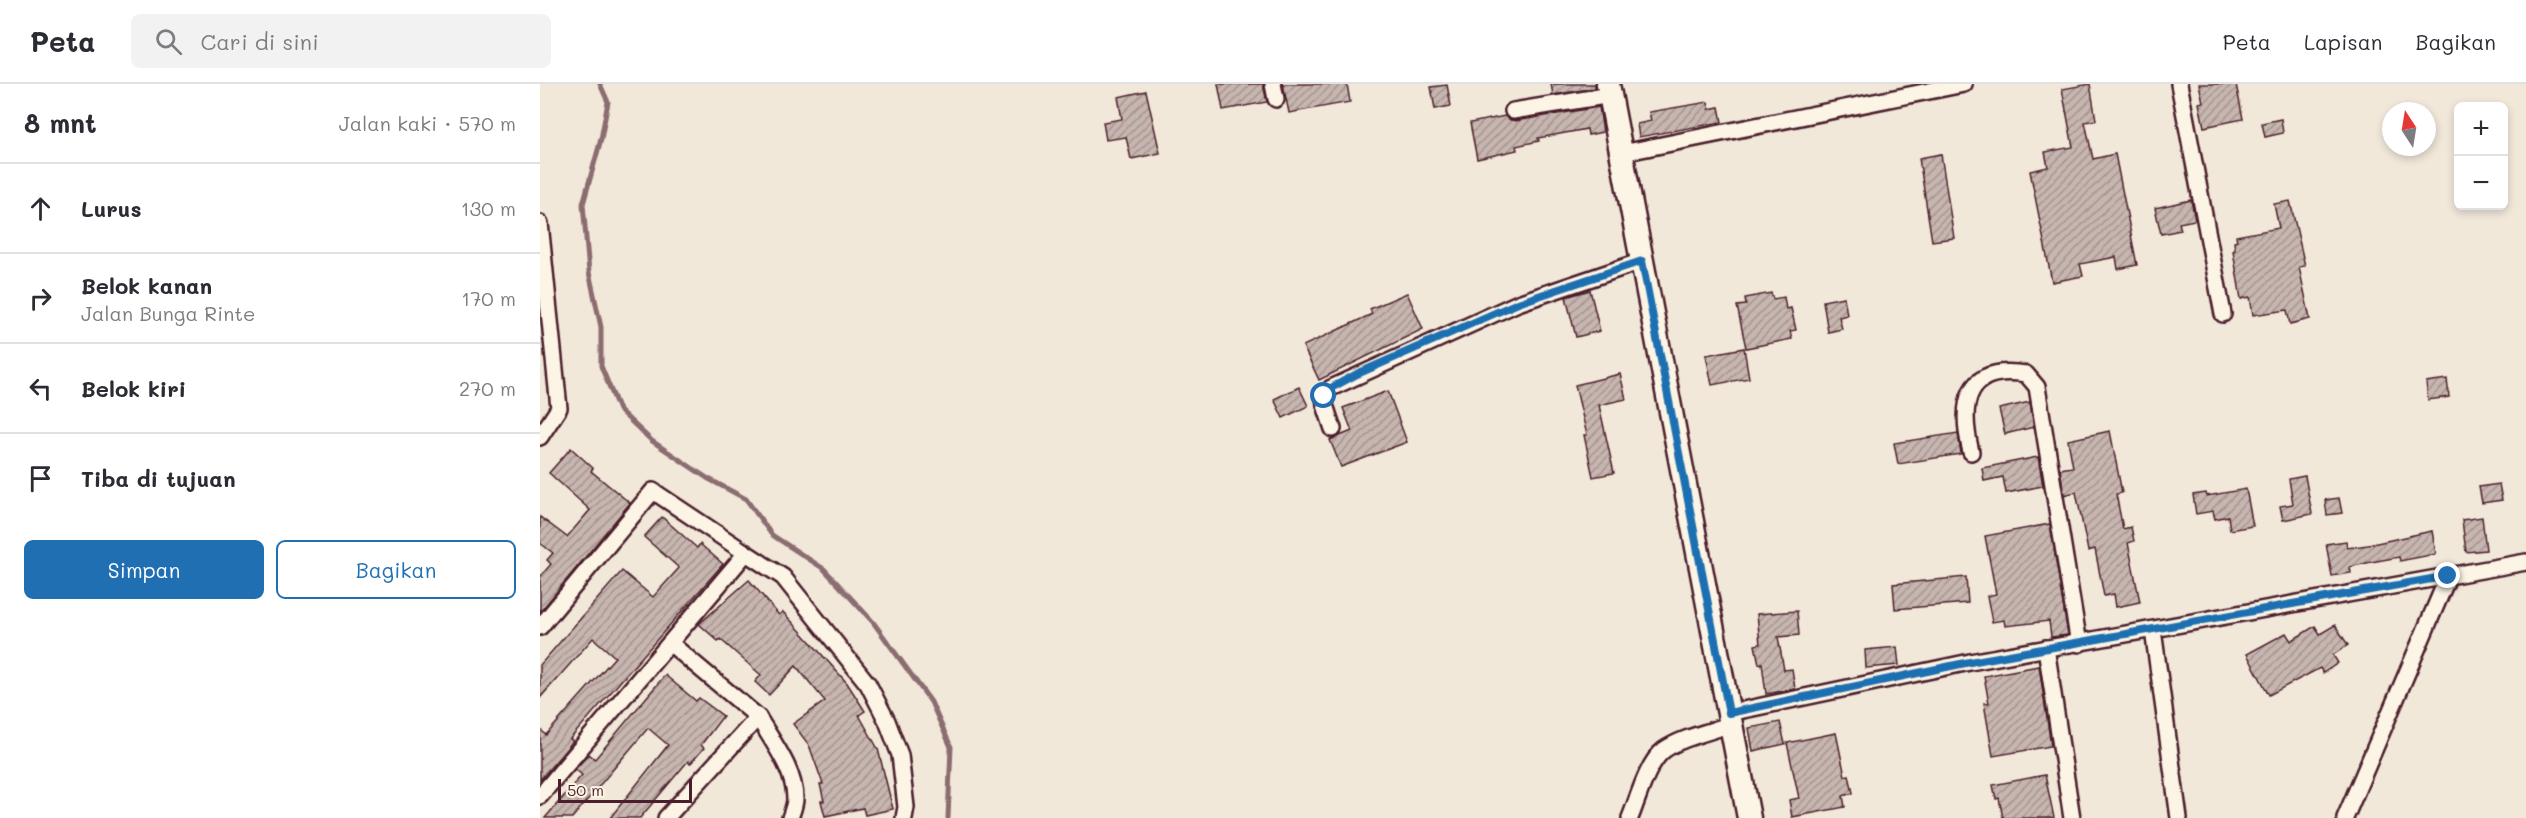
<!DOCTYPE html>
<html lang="id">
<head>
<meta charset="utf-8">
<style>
	body { margin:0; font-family:Mali,sans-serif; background:#f2f2f3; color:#2b2b33 }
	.controls { position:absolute; right:18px; top:18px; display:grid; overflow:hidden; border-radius:9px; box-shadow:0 3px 9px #0003 }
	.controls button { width:54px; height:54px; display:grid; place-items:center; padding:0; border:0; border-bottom:2px solid #e1e1e2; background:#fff; color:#2b2b33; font:30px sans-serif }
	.compass { position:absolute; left:1842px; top:18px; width:54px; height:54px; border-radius:50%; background:#fff; box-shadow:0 3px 9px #0003; rotate:348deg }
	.scale { position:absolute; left:18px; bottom:15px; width:134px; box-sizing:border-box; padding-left:6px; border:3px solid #4a1f2b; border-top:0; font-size:16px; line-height:21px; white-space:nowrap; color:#4a1f2b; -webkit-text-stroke:4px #fcf5e5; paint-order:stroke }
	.stop { position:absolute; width:18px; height:18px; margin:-14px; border:4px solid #1f6fb2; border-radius:50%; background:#fff }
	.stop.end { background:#1f6fb2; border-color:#fff; box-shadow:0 2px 6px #0008 }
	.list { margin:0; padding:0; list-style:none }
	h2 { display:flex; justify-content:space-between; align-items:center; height:78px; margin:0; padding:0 24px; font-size:26px }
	h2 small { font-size:20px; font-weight:400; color:#7c7c81 }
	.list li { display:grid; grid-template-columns:39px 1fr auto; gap:18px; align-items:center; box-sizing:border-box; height:90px; padding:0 24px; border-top:2px solid #e1e1e2 }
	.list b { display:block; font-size:22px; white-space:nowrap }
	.list p { margin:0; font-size:20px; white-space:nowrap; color:#7c7c81 }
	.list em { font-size:20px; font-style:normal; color:#7c7c81 }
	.actions { display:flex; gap:12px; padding:18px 24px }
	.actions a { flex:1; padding:14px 0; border:2px solid #1f6fb2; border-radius:9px; text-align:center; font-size:21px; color:#1f6fb2 }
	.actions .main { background:#1f6fb2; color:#fff }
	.icon { flex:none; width:33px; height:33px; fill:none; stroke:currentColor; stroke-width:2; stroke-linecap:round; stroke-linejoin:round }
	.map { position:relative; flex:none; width:1986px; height:734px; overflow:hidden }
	header { display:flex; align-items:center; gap:36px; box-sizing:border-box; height:84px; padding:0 30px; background:#fff; border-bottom:2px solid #e1e1e2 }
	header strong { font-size:28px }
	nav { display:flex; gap:33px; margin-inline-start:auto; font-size:21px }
	.search { width:420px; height:54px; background:#f2f2f3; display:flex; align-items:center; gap:15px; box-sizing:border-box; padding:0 21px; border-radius:9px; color:#7c7c81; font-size:22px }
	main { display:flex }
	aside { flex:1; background:#fff }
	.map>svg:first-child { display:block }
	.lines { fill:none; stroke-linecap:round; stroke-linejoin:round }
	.stream { stroke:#8b6d6f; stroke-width:5 }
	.building { fill:url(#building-hatch); stroke:#4a1f2b; stroke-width:1.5 }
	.street-casing { stroke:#4a1f2b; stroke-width:20 }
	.secondary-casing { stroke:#4a1f2b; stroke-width:27 }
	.street { stroke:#fcf5e5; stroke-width:15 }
	.secondary { stroke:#fcf5e5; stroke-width:22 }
	.route { stroke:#1f6fb2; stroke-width:8 }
</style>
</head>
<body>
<header>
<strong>Peta</strong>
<div class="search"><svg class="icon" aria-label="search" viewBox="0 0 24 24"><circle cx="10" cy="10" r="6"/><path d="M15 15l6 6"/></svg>Cari di sini</div>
<nav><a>Peta</a><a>Lapisan</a><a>Bagikan</a></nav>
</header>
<main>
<aside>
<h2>8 mnt<small>Jalan kaki · 570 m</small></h2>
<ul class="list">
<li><svg class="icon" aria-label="ahead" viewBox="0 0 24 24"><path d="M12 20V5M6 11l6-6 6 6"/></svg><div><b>Lurus</b></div><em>130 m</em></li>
<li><svg class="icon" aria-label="right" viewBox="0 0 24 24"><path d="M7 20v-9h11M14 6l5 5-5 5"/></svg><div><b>Belok kanan</b><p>Jalan Bunga Rinte</p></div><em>170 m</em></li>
<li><svg class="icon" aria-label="left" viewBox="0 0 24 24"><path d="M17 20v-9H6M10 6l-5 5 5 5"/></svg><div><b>Belok kiri</b></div><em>270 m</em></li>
<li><svg class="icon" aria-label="arrive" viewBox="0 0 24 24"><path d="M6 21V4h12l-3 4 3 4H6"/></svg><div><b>Tiba di tujuan</b></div></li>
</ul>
<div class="actions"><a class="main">Simpan</a><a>Bagikan</a></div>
</aside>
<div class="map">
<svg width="1986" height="734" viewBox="0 0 1986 734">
	<defs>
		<pattern id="building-hatch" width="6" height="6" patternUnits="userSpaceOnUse" patternTransform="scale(1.5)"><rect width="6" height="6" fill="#c7b6af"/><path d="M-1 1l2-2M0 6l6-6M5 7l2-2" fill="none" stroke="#a4938f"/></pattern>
	</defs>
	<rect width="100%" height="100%" fill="#f1e8da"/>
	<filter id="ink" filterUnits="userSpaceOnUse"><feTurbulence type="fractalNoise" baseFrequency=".0167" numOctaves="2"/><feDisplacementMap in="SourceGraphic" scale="12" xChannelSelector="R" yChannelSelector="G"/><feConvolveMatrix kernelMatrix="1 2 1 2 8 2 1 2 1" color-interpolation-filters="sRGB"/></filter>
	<g filter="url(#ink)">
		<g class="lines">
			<path class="stream" d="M60 0 68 18 61 55 43 120 49 188 61 243V282L79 326 112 357 167 394 206 415 232 451 284 485 333 538 391 618 411 663 408 734"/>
		</g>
		<g class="building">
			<path d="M678 0H723L727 18 683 26Z"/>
			<path d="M743 0H807L810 18 749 29Z"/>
			<path d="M1011 0H1055V4L1013 11Z"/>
			<path d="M1550 0 1556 36 1545 38 1553 75 1575 70 1597 181 1578 185 1576 173 1540 180 1543 192 1512 198 1490 87 1508 83 1505 68 1533 63 1522 5Z"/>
			<path d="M1659 0H1696L1703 35 1664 43 1659 19 1663 18Z"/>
			<path d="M907 1 911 22 895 25 891 3Z"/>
			<path d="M606 7 620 69 591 75 586 53 566 56 563 38 582 35 578 13Z"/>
			<path d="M1168 18 1169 25 1179 23 1182 38 1099 53 1097 40 1111 37 1109 28Z"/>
			<path d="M1059 23 1063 48 1048 51 1047 45 998 54 999 57 976 62 977 66 937 75 930 39 965 32 975 37Z"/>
			<path d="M1741 35 1743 49 1725 53 1722 39Z"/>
			<path d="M1401 70 1414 154 1392 157 1379 74Z"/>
			<path d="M1651 116 1655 136 1639 139 1641 146 1621 150 1615 124Z"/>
			<path d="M1750 117 1765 182 1759 183 1770 235 1750 240 1747 226 1713 231 1710 213 1701 215 1693 167 1695 166 1694 158 1697 157 1696 152 1739 144 1734 120Z"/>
			<path d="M1050 206 1060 247 1036 253 1026 213Z"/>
			<path d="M867 209 883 245 779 296 763 262 832 230 830 225Z"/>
			<path d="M1231 209 1233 215 1244 213 1246 225 1251 224 1256 246 1250 247 1252 255 1206 264 1197 222 1206 221 1205 214Z"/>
			<path d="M1304 213 1307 231 1299 233 1302 245 1288 248 1283 217Z"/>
			<path d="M1204 264 1209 294 1172 301 1166 271Z"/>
			<path d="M1080 290 1086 315 1059 321 1074 389 1053 393 1044 351H1047L1035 301Z"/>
			<path d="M1907 295 1909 313 1888 316 1886 298Z"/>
			<path d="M759 303 768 322 743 334 734 315Z"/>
			<path d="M848 307 867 358 801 383 790 356 812 347 803 324Z"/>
			<path d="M1490 318 1494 343 1465 350 1459 325Z"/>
			<path d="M1570 347 1582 409 1576 410 1583 445 1591 443 1594 457 1588 459 1600 518 1576 523 1574 510 1564 512 1555 465 1548 467 1536 408 1524 411 1520 385 1533 383 1528 356Z"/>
			<path d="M1418 349 1421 370 1358 380 1354 359Z"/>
			<path d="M31 364 53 384 51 387 90 419 0 528V493L11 480 7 476 13 469 0 459V433L27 453 50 426 9 389Z"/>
			<path d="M1498 373 1503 402 1466 409 1463 393 1444 397 1442 384Z"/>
			<path d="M1765 392 1772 430 1743 436 1740 422 1753 420 1749 395Z"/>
			<path d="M1959 400 1962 416 1942 419 1939 403Z"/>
			<path d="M1706 405 1713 442 1690 446 1688 432 1675 435 1673 427 1656 430 1653 411 1666 409 1667 412Z"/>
			<path d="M1799 414 1802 429 1787 431 1785 416Z"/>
			<path d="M122 433 157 464 160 460 183 480 30 655 33 657 0 696V645L6 651 75 573 53 554 0 614V581L82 487 113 513 139 484 104 453Z"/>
			<path d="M1942 433 1946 466 1926 468 1922 436Z"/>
			<path d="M1510 440 1528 551 1511 553 1509 537 1465 542 1464 536 1452 538 1447 512 1456 510 1445 452Z"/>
			<path d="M1892 447 1896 470 1860 477 1859 473 1831 478 1810 483 1811 489 1792 492 1786 460 1806 457 1807 464 1828 461Z"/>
			<path d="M1426 493 1428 519 1355 525 1353 500Z"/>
			<path d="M209 496 239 531 243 528 276 564 307 599 325 627 319 631 338 665 353 725 325 731 323 724 285 732 281 717H284L280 700H283L269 661 253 640 285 617 256 582 229 611 215 598 221 591 180 555 178 557 159 540Z"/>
			<path d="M1257 527 1259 551 1238 553 1244 586 1252 585 1255 605 1226 610 1222 579 1219 580 1215 561 1220 560 1217 530Z"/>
			<path d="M1795 541 1808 561 1793 571 1798 579 1783 589 1780 584 1729 611 1707 570 1746 549 1751 557 1775 542 1780 550Z"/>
			<path d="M1357 563 1359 581 1326 584 1325 566Z"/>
			<path d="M1499 582 1511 662 1453 672 1444 619H1449L1444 592Z"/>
			<path d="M125 591 156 617 159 614 183 632 161 661 164 664 150 680 148 677 100 734H70L128 661 108 644 32 734H5L42 691 35 685 49 670 55 675Z"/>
			<path d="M1240 638 1245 660 1213 667 1209 644Z"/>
			<path d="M1296 649 1305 692 1309 691 1313 709 1303 712 1305 723 1252 733 1249 716 1259 714 1247 659Z"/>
			<path d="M1505 691 1514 734H1463L1459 714 1456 715 1453 701Z"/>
		</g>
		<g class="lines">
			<g class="street-casing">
				<g id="street">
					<path d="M733 0 736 15"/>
					<path d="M1639 0 1683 230"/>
					<path d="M973 27 1071 11"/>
					<path d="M1082 69 1424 0"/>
					<path d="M0 139 19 324 0 353"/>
					<path d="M793 345 785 321 784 312 791 304 978 219 1102 177"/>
					<path d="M1431 368C1419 319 1426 280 1486 290L1497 303 1539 560"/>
					<path d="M0 543 113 407 206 469"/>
					<path d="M1613 546 1639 734"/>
					<path d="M1506 564 1532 734"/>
					<path d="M1189 629 1430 578 1986 478"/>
					<path d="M218 633C232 657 255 686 255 715 255 721 252 728 250 734"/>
					<path d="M0 712 206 469 243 493 328 600 347 637 360 671 366 723 364 734"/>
					<path d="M126 734 218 633 131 560"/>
					<path d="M1090 734C1098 715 1107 679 1124 666 1143 653 1170 648 1191 640"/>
					<path d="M1805 734 1908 493"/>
				</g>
			</g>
			<g class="secondary-casing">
				<path id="secondary" d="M1068 0 1209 734"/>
			</g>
			<use href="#street" class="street"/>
			<use href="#secondary" class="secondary"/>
		</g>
	</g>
	<g class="lines" filter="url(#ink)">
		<path class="route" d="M784 312 791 304 817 290 978 219 1102 177 1189 629 1430 578 1908 492"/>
	</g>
</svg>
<div class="controls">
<button>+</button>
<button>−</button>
</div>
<svg class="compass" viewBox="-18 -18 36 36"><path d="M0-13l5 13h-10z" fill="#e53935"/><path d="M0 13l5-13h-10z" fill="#7c7c81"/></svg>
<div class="scale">50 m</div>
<div class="stop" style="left:784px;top:312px"></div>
<div class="stop end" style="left:1908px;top:492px"></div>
</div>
</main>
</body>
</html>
